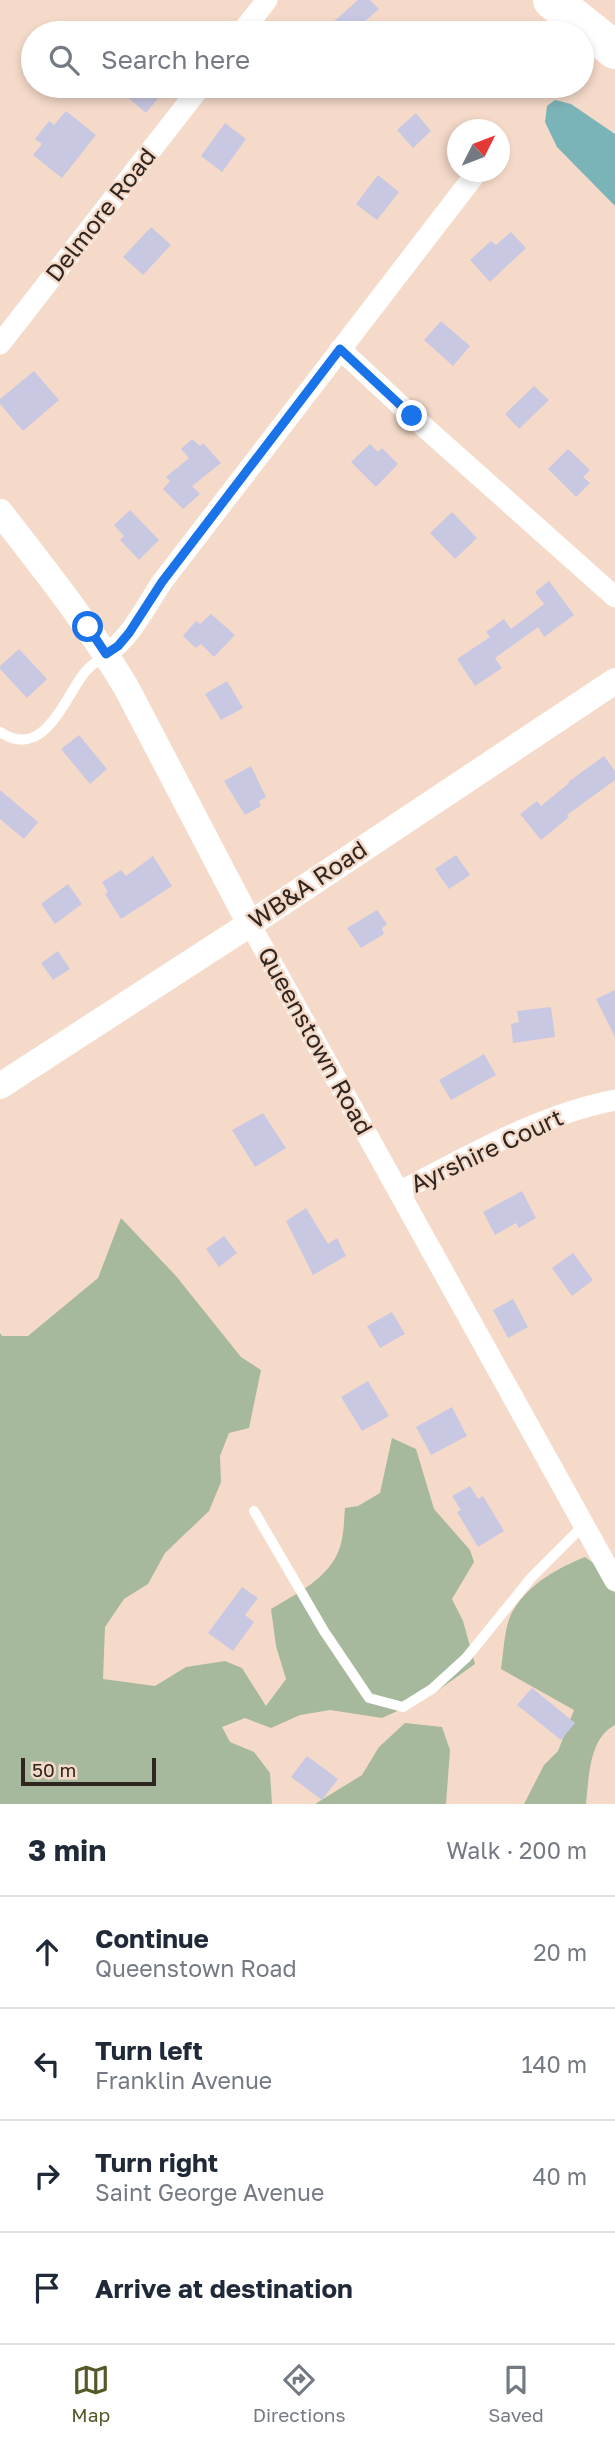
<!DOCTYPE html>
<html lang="en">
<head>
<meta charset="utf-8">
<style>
	body { margin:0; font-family:"Golos Text",sans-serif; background:#f6f6f7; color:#1f2937 }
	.compass { position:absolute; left:447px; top:119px; width:63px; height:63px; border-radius:50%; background:#fff; box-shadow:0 4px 10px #0003; rotate:48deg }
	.scale { position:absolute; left:21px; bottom:18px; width:135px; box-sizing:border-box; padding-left:7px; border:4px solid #302620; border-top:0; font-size:19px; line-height:24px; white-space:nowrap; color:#302620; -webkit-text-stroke:5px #f5dac9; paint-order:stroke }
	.stop { position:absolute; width:21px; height:21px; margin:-16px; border:5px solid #1a73e8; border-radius:50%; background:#fff }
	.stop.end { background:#1a73e8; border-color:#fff; box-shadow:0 2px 7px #0008 }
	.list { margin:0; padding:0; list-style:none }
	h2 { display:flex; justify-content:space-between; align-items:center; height:91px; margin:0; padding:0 28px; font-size:30px }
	h2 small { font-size:23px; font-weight:400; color:#747a83 }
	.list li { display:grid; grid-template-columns:46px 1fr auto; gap:21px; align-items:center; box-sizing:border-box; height:112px; padding:0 28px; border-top:2px solid #e0e1e3 }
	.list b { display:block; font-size:26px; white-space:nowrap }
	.list p { margin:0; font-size:23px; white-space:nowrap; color:#747a83 }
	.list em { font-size:23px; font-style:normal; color:#747a83 }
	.icon { flex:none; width:38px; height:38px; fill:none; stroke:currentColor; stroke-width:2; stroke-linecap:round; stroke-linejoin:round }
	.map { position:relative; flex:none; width:615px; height:1804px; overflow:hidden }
	.search { position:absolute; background:#fff; box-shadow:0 4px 10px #0003; left:21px; right:21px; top:21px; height:77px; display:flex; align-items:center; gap:18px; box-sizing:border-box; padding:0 24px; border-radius:38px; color:#747a83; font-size:26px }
	.sheet { height:539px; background:#fff }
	nav { display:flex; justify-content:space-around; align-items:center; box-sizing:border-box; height:98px; border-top:2px solid #e0e1e3; background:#fff; font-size:19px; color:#747a83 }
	nav a { display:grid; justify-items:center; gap:4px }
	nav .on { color:#565927 }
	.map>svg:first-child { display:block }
	.green { fill:#a6b99c }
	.water { fill:#7bb4b8 }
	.building { fill:#c9c8e3 }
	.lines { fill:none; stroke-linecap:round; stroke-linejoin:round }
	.service { stroke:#fff; stroke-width:10 }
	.minor { stroke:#fff; stroke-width:21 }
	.tertiary { stroke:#fff; stroke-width:26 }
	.motorway { stroke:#fff; stroke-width:38 }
	.route { stroke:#1a73e8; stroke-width:9 }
	.labels { text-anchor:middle; stroke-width:5; stroke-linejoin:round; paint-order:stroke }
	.street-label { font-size:24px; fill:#302620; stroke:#f5dac9 }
</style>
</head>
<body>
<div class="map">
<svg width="615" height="1804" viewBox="0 0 615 1804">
	<rect width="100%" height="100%" fill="#f5dac9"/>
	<g class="green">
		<path d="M121 1218 176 1276 241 1357 261 1370 249 1428 229 1433 220 1456 221 1482 209 1511 165 1553 148 1584 124 1599 105 1627 103 1679 155 1686 186 1667 225 1661 242 1668 266 1706 286 1679 276 1646 271 1609C296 1594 330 1578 340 1547 344 1535 344 1520 345 1508L358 1506 380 1493 392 1438 416 1449 434 1509 470 1550 474 1562 452 1599 463 1621 475 1664 430 1696 382 1718 330 1710 300 1715 271 1728 245 1718 222 1727 230 1742 254 1752 270 1773 272 1804H0V1333L2 1336H28L98 1278Z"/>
		<path d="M585 1557 604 1571 615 1593V1725C589 1738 589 1777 586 1804H524L544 1765 558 1751 574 1710 501 1669C504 1651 504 1624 514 1609 530 1583 558 1568 585 1557Z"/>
		<path d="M405 1723 442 1727 450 1750 446 1804H315L362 1775 379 1747Z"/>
	</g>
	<path class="water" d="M555 100 571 104 615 134V206L557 147 545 122 547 106Z"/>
	<g class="building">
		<path d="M358 0H370L379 9 351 33H321Z"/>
		<path d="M131 86H168L146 113 124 94Z"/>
		<path d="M66 111 96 135 62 178 33 155 42 144 35 139 49 121 54 125Z"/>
		<path d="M416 113 431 131 413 148 397 130Z"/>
		<path d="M225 123 246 139 222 172 201 156Z"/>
		<path d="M378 175 399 192 377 220 356 204Z"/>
		<path d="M151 227 171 245 143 275 123 257Z"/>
		<path d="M511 232 526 248 490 282 470 260 491 241 496 245Z"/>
		<path d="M441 321 470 346 453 366 424 340Z"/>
		<path d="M34 371 59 400 23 431 0 404V399Z"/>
		<path d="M534 386 549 400 519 429 505 414Z"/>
		<path d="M192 439 200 446 203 443 221 463 192 486 200 494 183 509 163 489 170 481 166 477 189 458 181 449Z"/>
		<path d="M370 444 378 452 382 448 398 464 376 487 351 462Z"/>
		<path d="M568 449 590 470 583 477 590 483 576 497 548 469Z"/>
		<path d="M130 510 159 540 139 560 120 540 124 536 114 525Z"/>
		<path d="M452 512 477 538 455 559 430 533Z"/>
		<path d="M549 581 574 615 544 637 538 627 495 658 502 668 475 686 457 659 490 637 486 632 504 619 511 629 544 604 535 592Z"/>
		<path d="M211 614 235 635 214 657 201 644 196 648 183 636 196 621 200 624Z"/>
		<path d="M19 649 47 679 27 698 0 669V666Z"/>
		<path d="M227 681 243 708 221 720 205 694Z"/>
		<path d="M79 735 107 769 90 784 61 749Z"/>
		<path d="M604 756 615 771V780L567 815 569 817 541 840 520 814 537 801 541 806 569 783 568 782Z"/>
		<path d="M251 766 266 797 259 801 261 806 245 815 224 781Z"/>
		<path d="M0 790 38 822 24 839 0 819Z"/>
		<path d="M456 855 470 875 449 889 435 869Z"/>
		<path d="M153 856 172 886 121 919 105 894 108 892 102 882 121 870 126 876Z"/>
		<path d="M68 884 82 904 55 924 41 904Z"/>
		<path d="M377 910 387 924 382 928 384 934 361 948 347 928Z"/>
		<path d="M58 951 70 969 53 980 41 963Z"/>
		<path d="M615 990V1037L596 999Z"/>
		<path d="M551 1007 555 1037 513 1043 511 1024 519 1022 517 1011Z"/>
		<path d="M484 1054 496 1075 451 1100 439 1080Z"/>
		<path d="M263 1113 286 1148 255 1167 232 1130Z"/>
		<path d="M522 1191 536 1218 519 1228 516 1223 495 1235 483 1212Z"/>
		<path d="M306 1208 328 1244 337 1238 346 1256 313 1275 286 1221Z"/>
		<path d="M224 1236 237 1253 219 1267 206 1249Z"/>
		<path d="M573 1253 593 1280 572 1296 552 1268Z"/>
		<path d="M513 1299 528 1327 508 1338 493 1310Z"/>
		<path d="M392 1312 405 1334 380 1348 367 1326Z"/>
		<path d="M368 1381 389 1416 362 1431 341 1397Z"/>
		<path d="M452 1407 467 1436 431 1455 416 1427Z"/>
		<path d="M470 1486 478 1499 483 1496 504 1531 478 1547 457 1512 461 1510 452 1496Z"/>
		<path d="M242 1587 258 1598 245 1615 254 1622 233 1651 208 1633Z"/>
		<path d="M532 1688 575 1723 561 1740 517 1705Z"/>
		<path d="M307 1756 338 1779 322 1800 291 1777Z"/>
	</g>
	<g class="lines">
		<g class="service">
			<path d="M0 732C42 760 62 704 82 676 88 667 97 661 106 654"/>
			<path d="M254 1511 324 1631 369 1698 403 1707 432 1689 466 1658 531 1578 584 1525"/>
		</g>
		<g class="minor">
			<path d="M241 33 267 0"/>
			<path d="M0 344 201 86"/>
			<path d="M340 349 412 416 615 597"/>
			<path d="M106 654C132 637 145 607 162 582L477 172"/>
			<path d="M250 924 615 1581"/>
			<path d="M399 1192C469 1156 538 1115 615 1100"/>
		</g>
		<g class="tertiary">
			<path d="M0 512C44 569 89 625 126 687L250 924"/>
			<path d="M0 1086 250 924 615 681"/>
		</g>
		<path class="motorway" d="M552 0 615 50"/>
	</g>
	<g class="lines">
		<path class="route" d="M88 627 106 654 118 646 129 633 162 582 340 349 412 416"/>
	</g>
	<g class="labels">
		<g class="street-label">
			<text transform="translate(101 215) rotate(-52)" y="8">Delmore Road</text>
			<text transform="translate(308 885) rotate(-34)" y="8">WB&amp;A Road</text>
			<text transform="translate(315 1041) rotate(61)" y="8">Queenstown Road</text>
			<text transform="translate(487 1151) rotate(-25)" y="8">Ayrshire Court</text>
		</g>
	</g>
</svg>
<svg class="compass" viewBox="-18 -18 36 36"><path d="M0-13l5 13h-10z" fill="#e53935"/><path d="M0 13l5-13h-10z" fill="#747a83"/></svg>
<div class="scale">50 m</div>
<div class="stop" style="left:88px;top:627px"></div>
<div class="stop end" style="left:412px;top:416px"></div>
<div class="search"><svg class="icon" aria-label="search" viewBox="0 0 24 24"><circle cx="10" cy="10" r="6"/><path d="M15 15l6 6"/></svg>Search here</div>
</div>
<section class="sheet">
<h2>3 min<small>Walk · 200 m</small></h2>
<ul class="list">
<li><svg class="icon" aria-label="ahead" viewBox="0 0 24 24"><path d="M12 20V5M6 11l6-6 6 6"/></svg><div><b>Continue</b><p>Queenstown Road</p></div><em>20 m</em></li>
<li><svg class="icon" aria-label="left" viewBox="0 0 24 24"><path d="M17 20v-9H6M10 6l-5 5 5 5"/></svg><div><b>Turn left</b><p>Franklin Avenue</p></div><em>140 m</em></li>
<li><svg class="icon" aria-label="right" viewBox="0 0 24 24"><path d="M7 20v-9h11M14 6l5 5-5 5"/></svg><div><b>Turn right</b><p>Saint George Avenue</p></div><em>40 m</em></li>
<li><svg class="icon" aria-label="arrive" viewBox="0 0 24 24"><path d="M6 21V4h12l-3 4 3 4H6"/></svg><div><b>Arrive at destination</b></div></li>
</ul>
</section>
<nav>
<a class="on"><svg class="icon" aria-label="map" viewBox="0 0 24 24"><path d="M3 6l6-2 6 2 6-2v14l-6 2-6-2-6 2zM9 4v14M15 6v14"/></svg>Map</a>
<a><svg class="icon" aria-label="directions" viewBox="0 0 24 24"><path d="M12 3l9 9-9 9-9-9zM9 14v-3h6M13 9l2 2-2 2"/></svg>Directions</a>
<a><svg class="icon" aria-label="saved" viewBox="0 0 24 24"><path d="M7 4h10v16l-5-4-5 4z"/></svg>Saved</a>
</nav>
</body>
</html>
